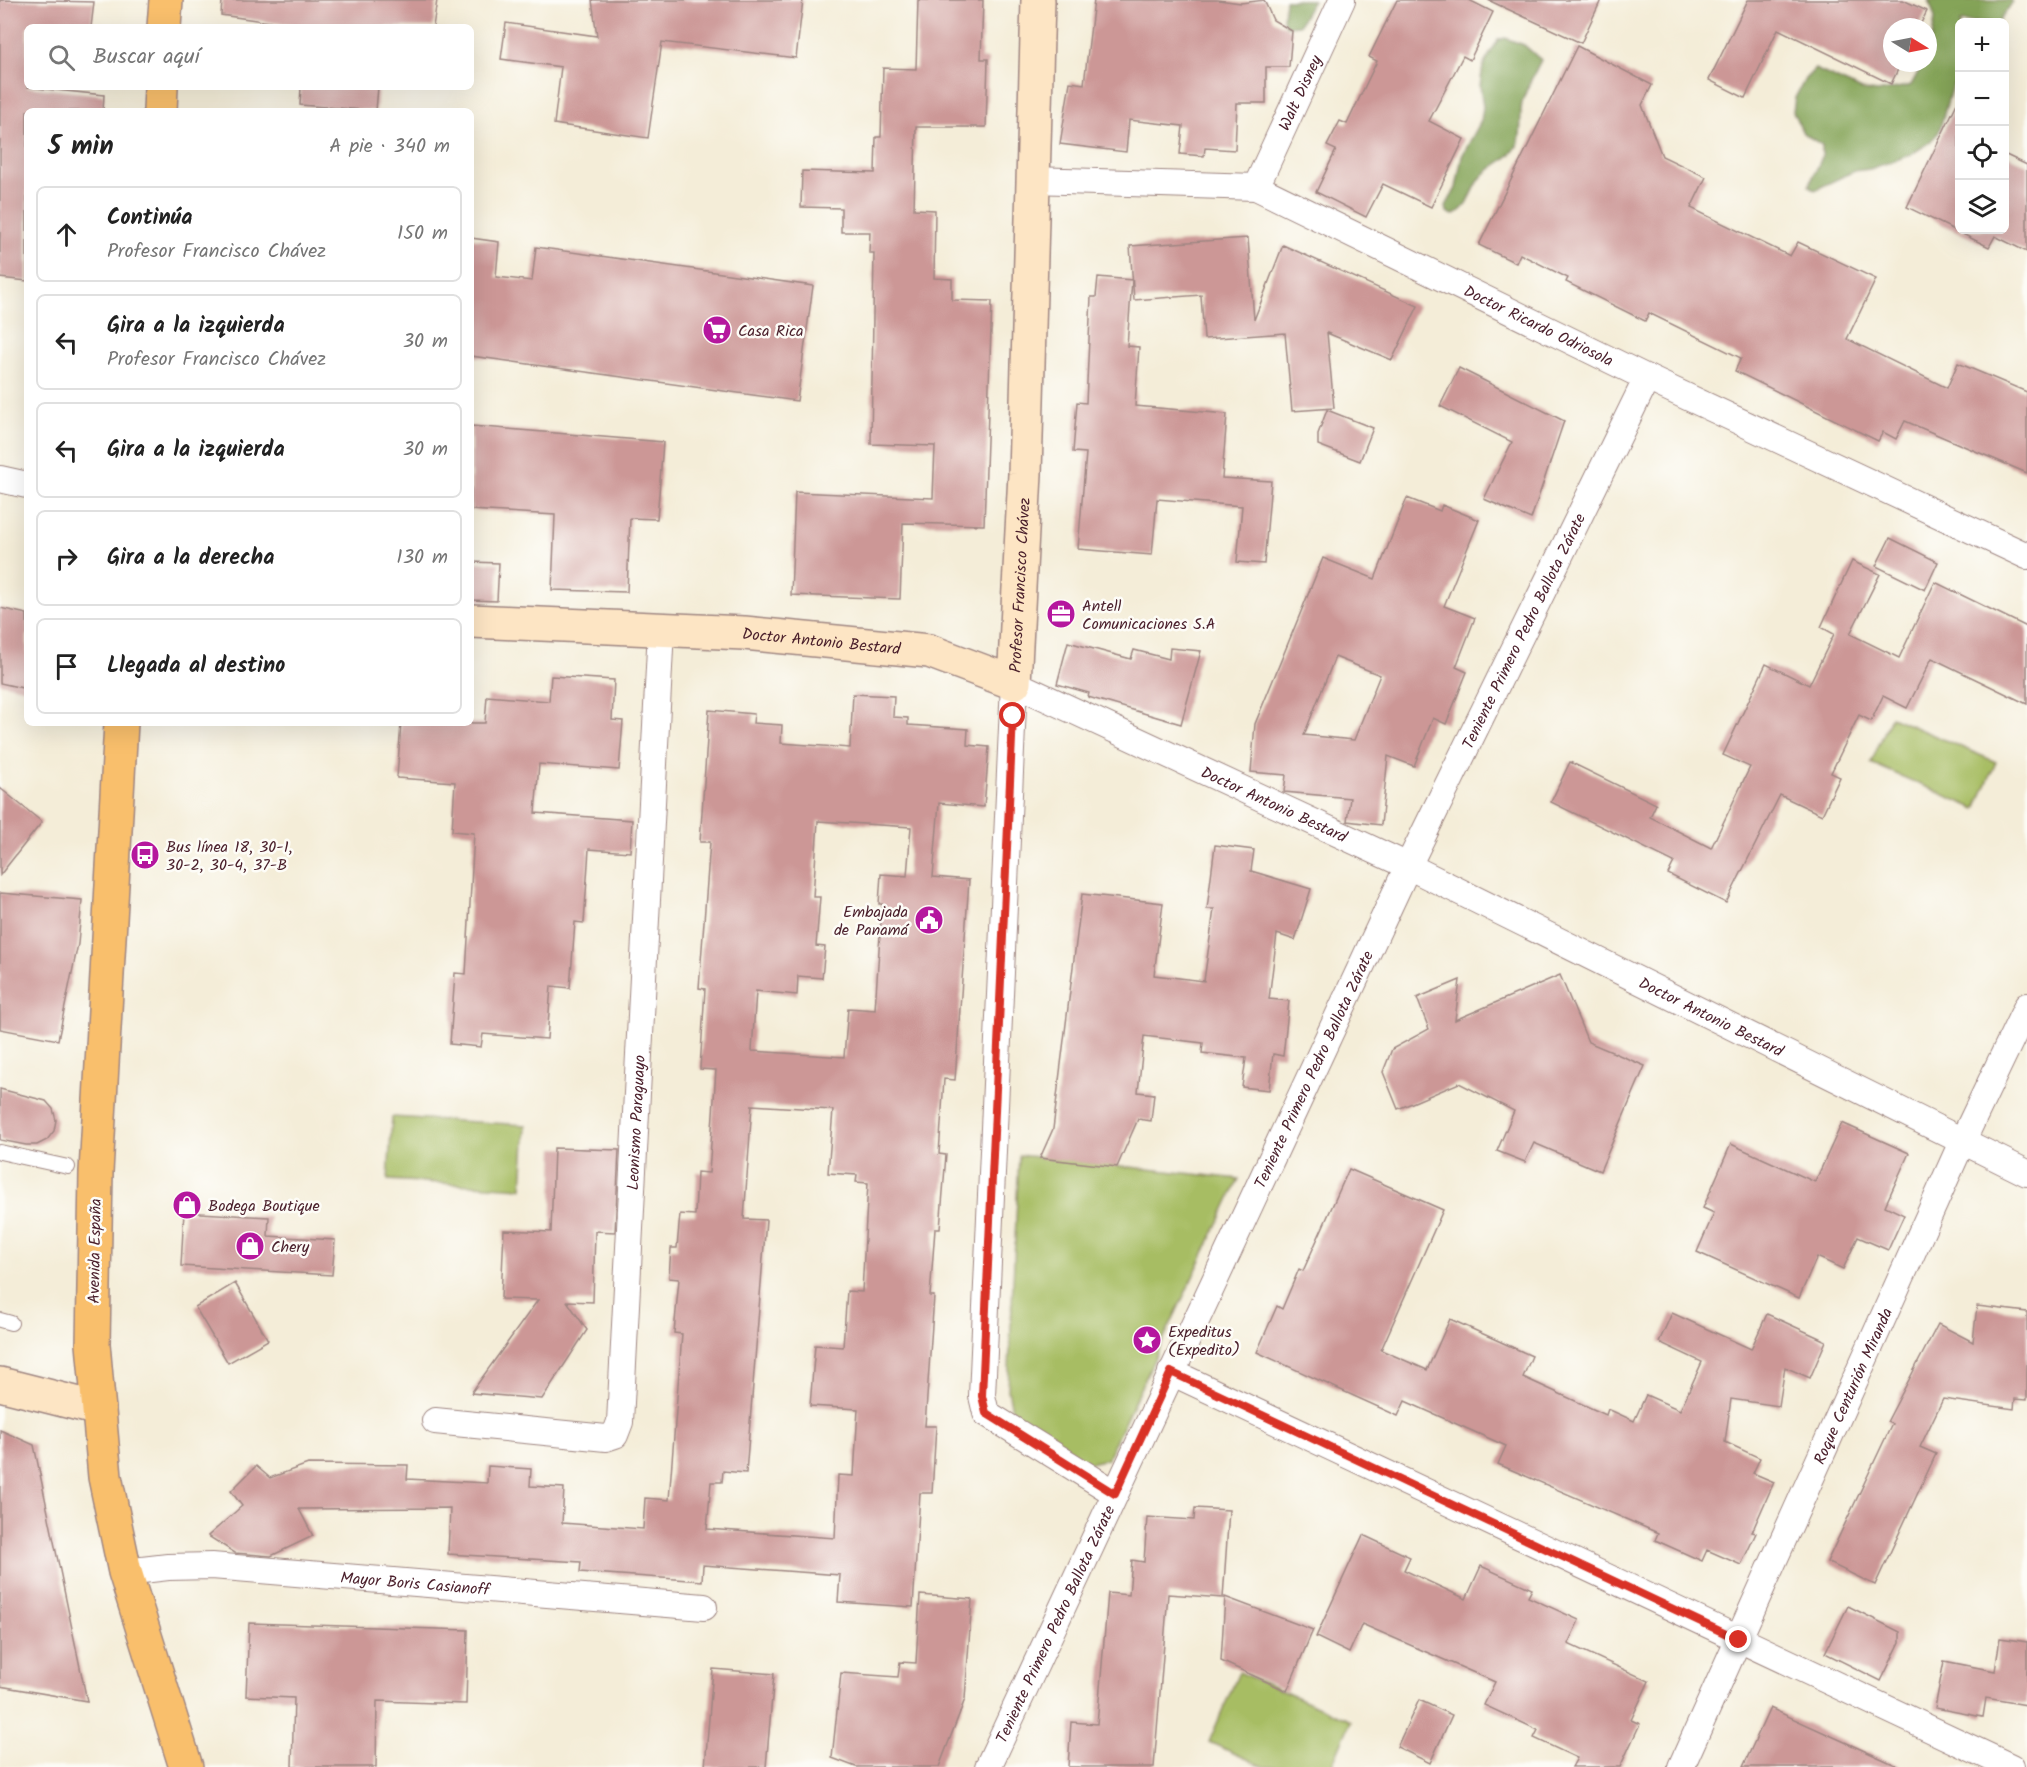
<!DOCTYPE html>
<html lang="es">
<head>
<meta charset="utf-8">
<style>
	body { margin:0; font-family:Kalam,sans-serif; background:#f6f6f6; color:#222 }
	.controls { position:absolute; right:18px; top:18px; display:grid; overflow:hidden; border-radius:9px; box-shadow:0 6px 24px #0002 }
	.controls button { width:54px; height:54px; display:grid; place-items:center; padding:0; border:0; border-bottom:2px solid #e0e0e0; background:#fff; color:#222; font:30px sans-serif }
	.compass { position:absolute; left:1883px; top:18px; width:54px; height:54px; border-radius:50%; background:#fff; box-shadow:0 6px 24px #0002; rotate:100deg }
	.stop { position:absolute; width:18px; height:18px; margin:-14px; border:4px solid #d93025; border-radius:50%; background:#fff }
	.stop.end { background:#d93025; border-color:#fff; box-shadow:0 2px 6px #0008 }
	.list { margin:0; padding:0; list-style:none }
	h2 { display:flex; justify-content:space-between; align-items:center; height:78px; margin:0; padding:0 24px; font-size:26px }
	h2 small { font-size:20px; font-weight:400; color:#767676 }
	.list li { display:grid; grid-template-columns:39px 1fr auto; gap:18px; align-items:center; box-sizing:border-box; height:96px; margin:0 12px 12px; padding:0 12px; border:2px solid #e0e0e0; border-radius:9px }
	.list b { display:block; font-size:22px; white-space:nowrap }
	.list p { margin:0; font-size:20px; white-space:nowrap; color:#767676 }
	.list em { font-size:20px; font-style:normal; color:#767676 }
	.icon { flex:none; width:33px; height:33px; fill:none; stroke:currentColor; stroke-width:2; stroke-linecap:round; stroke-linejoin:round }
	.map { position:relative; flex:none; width:2027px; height:1767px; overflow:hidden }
	.search { position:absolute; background:#fff; box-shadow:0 6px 24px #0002; left:24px; top:24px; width:450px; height:66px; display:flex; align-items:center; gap:15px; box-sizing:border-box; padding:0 21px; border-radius:9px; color:#767676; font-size:22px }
	.panel { position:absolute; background:#fff; box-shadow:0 6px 24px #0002; left:24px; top:108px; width:450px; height:618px; border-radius:9px }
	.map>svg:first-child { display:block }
	.green { fill:#a7bd63; stroke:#786e47; stroke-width:1.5 }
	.forest { fill:#85a459; stroke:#686242; stroke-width:1.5 }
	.building { fill:#cc9796; fill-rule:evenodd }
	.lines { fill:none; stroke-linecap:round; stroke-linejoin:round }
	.lane-casing { stroke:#9f8682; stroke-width:16 }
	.street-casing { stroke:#9f8682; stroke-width:28 }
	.secondary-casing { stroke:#9f8682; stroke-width:36 }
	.primary-casing { stroke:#9f8682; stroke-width:36 }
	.lane { stroke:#fff; stroke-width:14 }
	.street { stroke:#fff; stroke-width:26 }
	.secondary { stroke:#fde5c4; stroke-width:33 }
	.primary { stroke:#f9bf6c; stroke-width:33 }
	.route { stroke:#d93025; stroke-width:8 }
	.labels { text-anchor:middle; stroke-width:5; stroke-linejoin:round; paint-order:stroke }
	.street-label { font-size:16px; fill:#4a1f2b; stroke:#fdfcf7 }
	.poi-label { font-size:16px; fill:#4a1f2b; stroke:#fdfcf7; text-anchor:start }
</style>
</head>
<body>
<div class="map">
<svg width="2027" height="1767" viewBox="0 0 2027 1767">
	<rect width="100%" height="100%" fill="#fdfcf7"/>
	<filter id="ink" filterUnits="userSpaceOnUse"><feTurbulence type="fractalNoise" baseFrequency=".0167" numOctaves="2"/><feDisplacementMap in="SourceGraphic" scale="12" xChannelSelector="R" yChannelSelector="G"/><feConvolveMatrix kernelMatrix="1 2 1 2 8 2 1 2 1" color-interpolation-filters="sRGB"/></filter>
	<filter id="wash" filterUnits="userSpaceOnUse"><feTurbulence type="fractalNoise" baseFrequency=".008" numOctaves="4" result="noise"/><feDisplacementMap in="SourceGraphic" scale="24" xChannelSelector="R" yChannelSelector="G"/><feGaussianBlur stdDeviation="1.35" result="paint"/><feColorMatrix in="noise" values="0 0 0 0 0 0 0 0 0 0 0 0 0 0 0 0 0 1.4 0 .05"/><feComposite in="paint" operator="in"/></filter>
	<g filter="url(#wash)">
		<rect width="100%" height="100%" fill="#f4edd8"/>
		<g class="green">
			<path d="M1891 717 1996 762 1976 809 1871 763Z"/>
			<path d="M392 1117 526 1125 522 1188 388 1180Z"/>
			<path d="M1019 1155 1239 1179 1107 1459 1081 1465 1020 1423 1012 1410 1008 1390Z"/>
			<path d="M1239 1672 1351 1721 1331 1767H1265L1209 1742Z"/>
		</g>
		<g class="forest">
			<path d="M1285 0H1313L1299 25 1286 26 1283 20Z"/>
			<path d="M1929 0H2011L2012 3 1999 22H1960L1959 74 1951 89 1939 132 1929 143 1910 155 1870 169 1854 171 1815 190 1809 186 1822 157V145L1803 133 1793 112 1795 98 1805 79 1815 69 1862 90 1878 92 1911 85 1923 63H1928L1935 18Z"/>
			<path d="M1505 38 1524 45 1541 60C1534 74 1526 88 1522 103 1519 117 1523 131 1518 144 1511 160 1489 166 1480 179 1471 192 1469 208 1453 215L1447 212 1446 206 1456 188 1462 156 1481 121 1483 107 1480 86 1483 66 1498 40Z"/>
		</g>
		<g id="blocks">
			<g class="building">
				<path d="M0 0 94 2 91 27H27V87L104 95 103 111H27V281L0 278Z"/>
				<path d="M222 0H437L433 27H305L221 15Z"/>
				<path d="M592 0H803L796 58 662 42 648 138 554 124 561 67 501 59 506 23 597 36Z"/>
				<path d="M918 0H983L981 59H988L986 127H916L914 209 935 210 934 278 952 279V300L992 301 984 525 903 523 900 599 791 595 795 492 933 498 935 446 871 444 874 253H869L870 232H841V208L801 207 802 171 875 173 876 137H881L883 68 916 69Z"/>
				<path d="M1094 0H1218L1241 3 1264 0 1273 20 1292 31 1289 67H1266V103H1237L1235 150 1205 148 1204 156 1180 154 1183 126 1129 120 1126 152 1060 144 1070 82 1084 84Z"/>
				<path d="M1397 0H1469L1493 12 1470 60 1463 56 1429 121 1464 139 1431 207 1383 184 1366 217 1316 192 1336 150 1327 146 1340 121 1347 124 1377 61 1369 57Z"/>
				<path d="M1488 0H1601L1581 43Z"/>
				<path d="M1748 0H1903L1927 11 1919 27H1892V63H1901L1891 84 1778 29 1745 98 1709 80Z"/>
				<path d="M1577 46 1652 85 1642 105 1662 156 1706 177 1691 208 1790 256 1798 242 1876 279 1847 339 1947 388 1958 363 2027 392V473L1905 421 1896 439 1883 432 1878 441 1735 371 1741 358 1649 313 1645 321 1566 282 1568 278 1520 254 1516 263 1479 245Z"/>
				<path d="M301 87H378L376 111 300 105Z"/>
				<path d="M1959 99V230H2004V154L2027 165V252L1995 236 1989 247 1907 207Z"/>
				<path d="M471 238 499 242 496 277 532 281 536 247 813 286 797 401 471 356Z"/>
				<path d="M1248 238 1254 320 1283 245 1418 306 1392 360 1327 333 1334 408 1292 411 1285 333 1204 339 1201 295 1134 300 1130 246Z"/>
				<path d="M1098 277 1132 280 1127 346 1139 347 1135 406 1227 414 1222 478 1271 481 1264 564 1237 562 1242 506 1157 499 1152 555 1078 549 1086 453 1073 452 1077 402 1086 403 1091 297H1096Z"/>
				<path d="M1459 368 1564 421 1531 519 1484 499 1512 442 1440 406Z"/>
				<path d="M1327 410 1373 428 1360 461 1318 445V434Z"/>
				<path d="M471 426 663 442 657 519 630 518 627 592 552 590 555 515 471 510Z"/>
				<path d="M1407 498 1440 511 1442 505 1479 520 1444 606 1475 618 1456 667 1467 672 1446 724 1433 718 1414 766 1388 756 1381 825 1347 821 1350 798 1284 792 1286 775 1251 772 1255 724 1323 558 1375 579ZM1335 657 1380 675 1354 740 1304 735Z"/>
				<path d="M1890 538 1938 562 1925 590 1876 566Z"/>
				<path d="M1852 561 1880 574 1850 634 1899 658 1935 582 2027 627V704L1932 658 1907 708 1883 696 1871 721 1859 715 1831 773 1840 777 1822 815 1780 795 1726 903 1668 874 1674 862 1551 802 1570 762 1656 804 1650 817 1711 848 1750 767 1723 755 1766 664 1809 685 1834 634 1821 627Z"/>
				<path d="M471 562 499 563 497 601 471 600Z"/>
				<path d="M0 608 27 614V689L0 683Z"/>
				<path d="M1068 642 1131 659 1134 650 1169 659 1170 648 1201 651 1181 724 1088 697 1089 693 1057 684Z"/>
				<path d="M551 676 614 680 612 720 623 721 619 770 539 764 535 813 632 820 630 852 589 849 584 923 575 922 570 988 551 986 547 1039 483 1034 481 1047 450 1044 455 973 466 974 474 833 452 831 455 782 397 778 401 723H485L487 696 549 701Z"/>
				<path d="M853 694 894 696 893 717 908 718V725L968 729 967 745 989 747 984 807 939 803 933 877 969 880 955 1080 944 1079 939 1154 946 1155 940 1229H935L930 1296H934L925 1426H936L932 1493H920L913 1607 838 1602 840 1575 703 1565 702 1581 580 1572 581 1562 448 1554 450 1508 299 1509 313 1536 271 1556 235 1553 208 1536 242 1506 231 1491 256 1466 270 1478 308 1464 408 1465 407 1479 487 1483 488 1466 531 1469 530 1486 564 1488 562 1523 643 1529 645 1498 669 1500 682 1334 674 1333 679 1279 669 1278 671 1248H677L680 1214 695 1215 697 1172 709 1173 716 1070 700 1069 705 989 699 988 710 842H700L709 710 754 714 753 723 782 725 781 743 850 748ZM818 821 911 827 907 876 881 874 879 904H882L875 1010 848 1008 844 1057 752 1051 756 991 797 995 798 976 822 978 825 947 816 946 820 897H813ZM752 1105 833 1110 828 1173 857 1175 856 1182 868 1183 862 1292 847 1291 843 1347 815 1345 810 1406 858 1409 854 1476 838 1475 835 1538 707 1529 711 1482H722L723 1471 746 1473 766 1220 744 1219Z"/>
				<path d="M0 788 42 822 0 875Z"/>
				<path d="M1215 845 1254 850 1251 871 1311 889 1295 940 1277 934 1269 999 1289 1001 1283 1056 1273 1054 1269 1090 1242 1087 1246 1058 1202 1053 1203 1043 1144 1036 1138 1092 1154 1094 1151 1121 1138 1119 1117 1167 1040 1158 1053 1129 1082 894 1163 903 1154 975 1204 981 1214 909H1207Z"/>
				<path d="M0 893 82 900 78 944 58 1040 0 1029Z"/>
				<path d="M1560 975 1588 1042 1645 1066 1600 1171 1534 1143 1525 1162 1497 1151 1514 1111 1459 1083 1398 1109 1383 1072 1392 1049 1429 1029 1417 998 1460 980 1455 1020Z"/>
				<path d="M0 1089 46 1101 53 1109 56 1120 54 1131 47 1140 37 1145H26L0 1140Z"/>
				<path d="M1842 1123 1909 1153 1885 1206 1904 1215 1888 1250 1858 1237 1843 1269 1817 1257 1799 1298 1697 1252 1714 1213 1703 1208 1731 1144 1815 1182Z"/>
				<path d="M554 1148 619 1150 615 1232 595 1231 593 1302 567 1301 587 1330 542 1399 471 1393 538 1300 501 1299 504 1230 551 1232Z"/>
				<path d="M1349 1169 1443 1210 1381 1350 1427 1370 1450 1319 1532 1356 1523 1377 1606 1415 1608 1409 1634 1421 1646 1395 1680 1410 1702 1362 1659 1342 1672 1313 1751 1349 1767 1314 1826 1341 1810 1378 1785 1367 1779 1406 1731 1399 1725 1442 1760 1458 1753 1473 1774 1482 1752 1532 1756 1533 1741 1565 1707 1550 1702 1561 1655 1540 1658 1533 1498 1464 1506 1446 1405 1401 1398 1416 1257 1352 1277 1306 1282 1309 1299 1269 1303 1271Z"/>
				<path d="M184 1212 269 1217 268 1236 335 1240 332 1275 181 1266Z"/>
				<path d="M235 1283 268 1340 228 1363 195 1307Z"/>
				<path d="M1977 1306 2027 1312V1400L2015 1399 2014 1409 1943 1399 1920 1447 1936 1454 1875 1585 1827 1562 1892 1424 1887 1422 1938 1324 1973 1342Z"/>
				<path d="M0 1430 34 1445 87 1701 0 1686Z"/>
				<path d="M1195 1508 1229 1510 1223 1598 1168 1594 1154 1767H1068L1071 1722 1097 1724 1108 1593 1129 1595 1132 1560 1144 1562 1147 1517 1194 1520Z"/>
				<path d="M1363 1535 1410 1557 1404 1570 1466 1599 1481 1566 1532 1589 1528 1597 1579 1620 1568 1644 1649 1681 1631 1720 1640 1724 1620 1767H1572L1577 1758 1534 1738 1538 1730 1484 1705 1495 1682 1362 1624 1349 1653 1316 1637Z"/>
				<path d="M920 1595 972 1599 965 1699 939 1767H856L832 1758 841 1673 898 1677 900 1662 916 1663Z"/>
				<path d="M1225 1597 1313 1630 1287 1691 1221 1661Z"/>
				<path d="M1848 1606 1900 1632V1642L1881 1681 1825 1653Z"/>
				<path d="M249 1623 468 1630 466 1704 377 1701 376 1767H292L294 1698 246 1696Z"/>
				<path d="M2000 1638 2027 1642V1705L1986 1698 1983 1717 1935 1708 1944 1661 1995 1671Z"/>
				<path d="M713 1669 774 1674 766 1767H705Z"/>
				<path d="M1419 1700 1452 1715 1430 1763 1397 1747Z"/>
				<path d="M1770 1708 1827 1734 1900 1767H1743Z"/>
			</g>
		</g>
	</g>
	<g filter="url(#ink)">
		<use href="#blocks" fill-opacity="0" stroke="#9f8682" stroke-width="1.5"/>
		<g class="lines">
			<g class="lane-casing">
				<g id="lane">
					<path d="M0 1152 68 1167"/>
					<path d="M0 1320 11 1323"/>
				</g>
			</g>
			<g class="street-casing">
				<g id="street">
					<path id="s1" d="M1033 180 1256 187 1647 378 2027 556"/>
					<path id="s2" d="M1256 187 1342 0"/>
					<path d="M0 479 27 485"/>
					<path d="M1171 1372 2011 1767"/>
					<path id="s3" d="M435 1421 606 1438 615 1435 620 1422 661 629"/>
					<path id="s4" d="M1115 1493 986 1413 982 1396 1014 683 1408 866 2027 1173"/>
					<path id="s5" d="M125 1572 168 1567 212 1566 704 1607"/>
					<path id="s6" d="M988 1767 1408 866 1647 378"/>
					<path id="s7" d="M1681 1767 1962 1142 2027 1006"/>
				</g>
			</g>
			<g class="secondary-casing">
				<g id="secondary">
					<path id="s8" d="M471 621 744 633 929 651 1014 683 1025 474 1038 0"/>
					<path d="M0 1384 99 1409"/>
				</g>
			</g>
			<g class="primary-casing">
				<g id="primary">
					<path d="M164 27 166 0"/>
					<path d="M160 111 161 87"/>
					<path d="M121 723 96 1172 93 1344 105 1477 125 1572 186 1767"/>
				</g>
			</g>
			<use href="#lane" class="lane"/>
			<use href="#street" class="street"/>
			<use href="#secondary" class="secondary"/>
			<use href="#primary" class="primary"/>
		</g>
	</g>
	<g class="lines" filter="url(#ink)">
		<path class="route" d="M1013 716 982 1396 986 1413 1115 1494 1171 1372 1739 1640"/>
	</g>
	<defs>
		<g id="supermarket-disc" transform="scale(1.5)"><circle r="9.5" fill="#b5179e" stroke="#fdfcf7"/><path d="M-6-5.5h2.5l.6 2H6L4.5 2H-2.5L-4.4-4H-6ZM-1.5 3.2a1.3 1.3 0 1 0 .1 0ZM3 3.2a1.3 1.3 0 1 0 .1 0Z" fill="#fff"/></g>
		<g id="office-disc" transform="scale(1.5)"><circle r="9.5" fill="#b5179e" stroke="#fdfcf7"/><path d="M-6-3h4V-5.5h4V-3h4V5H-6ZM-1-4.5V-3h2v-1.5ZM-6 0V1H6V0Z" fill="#fff"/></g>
		<g id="bus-disc" transform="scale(1.5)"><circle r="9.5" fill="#b5179e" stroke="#fdfcf7"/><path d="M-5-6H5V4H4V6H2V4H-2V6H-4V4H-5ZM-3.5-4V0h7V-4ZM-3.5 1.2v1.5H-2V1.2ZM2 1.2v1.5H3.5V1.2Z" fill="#fff"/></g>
		<g id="civic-disc" transform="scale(1.5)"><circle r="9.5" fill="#b5179e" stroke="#fdfcf7"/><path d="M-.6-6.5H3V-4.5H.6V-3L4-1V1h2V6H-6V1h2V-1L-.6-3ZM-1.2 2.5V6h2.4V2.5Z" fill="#fff"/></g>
		<g id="shop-disc" transform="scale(1.5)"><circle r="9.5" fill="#b5179e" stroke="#fdfcf7"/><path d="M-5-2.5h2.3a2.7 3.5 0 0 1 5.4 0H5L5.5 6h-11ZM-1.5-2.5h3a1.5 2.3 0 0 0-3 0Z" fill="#fff"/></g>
		<g id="sight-disc" transform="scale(1.5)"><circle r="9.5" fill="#b5179e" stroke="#fdfcf7"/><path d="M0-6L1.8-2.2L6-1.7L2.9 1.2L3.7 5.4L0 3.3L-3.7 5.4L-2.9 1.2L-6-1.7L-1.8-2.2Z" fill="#fff"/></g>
	</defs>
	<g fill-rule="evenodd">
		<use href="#supermarket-disc" x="717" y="330"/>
		<use href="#office-disc" x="1061" y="614"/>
		<use href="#bus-disc" x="145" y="855"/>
		<use href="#civic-disc" x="929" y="920"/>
		<use href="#shop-disc" x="187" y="1205"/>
		<use href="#shop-disc" x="250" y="1246"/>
		<use href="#sight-disc" x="1147" y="1340"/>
	</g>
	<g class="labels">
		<g class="street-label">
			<text dy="6" stroke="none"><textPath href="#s2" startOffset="104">Walt Disney</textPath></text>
			<text dy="6" stroke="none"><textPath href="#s1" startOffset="538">Doctor Ricardo Odriosola</textPath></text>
			<text dy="6" stroke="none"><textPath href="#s8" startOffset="648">Profesor Francisco Chávez</textPath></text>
			<text dy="6" stroke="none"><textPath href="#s6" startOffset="1256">Teniente Primero Pedro Ballota Zárate</textPath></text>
			<text dy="6" stroke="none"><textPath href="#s8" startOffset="351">Doctor Antonio Bestard</textPath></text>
			<text dy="6" stroke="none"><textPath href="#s4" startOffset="1170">Doctor Antonio Bestard</textPath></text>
			<text dy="6" stroke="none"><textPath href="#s4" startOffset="1656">Doctor Antonio Bestard</textPath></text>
			<text dy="6" stroke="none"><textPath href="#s6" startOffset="770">Teniente Primero Pedro Ballota Zárate</textPath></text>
			<text dy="6" stroke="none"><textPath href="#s3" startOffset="495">Leonismo Paraguayo</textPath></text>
			<text transform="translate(94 1251) rotate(-89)" y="6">Avenida España</text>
			<text dy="6" stroke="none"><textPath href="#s7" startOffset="418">Roque Centurión Miranda</textPath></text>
			<text dy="6" stroke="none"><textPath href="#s5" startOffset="291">Mayor Boris Casianoff</textPath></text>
			<text dy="6" stroke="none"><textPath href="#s6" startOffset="158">Teniente Primero Pedro Ballota Zárate</textPath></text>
		</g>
		<g class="poi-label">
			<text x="738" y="336">Casa Rica</text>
			<text x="1082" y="611">Antell<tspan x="1082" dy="18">Comunicaciones S.A</tspan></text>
			<text x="166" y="852">Bus línea 18, 30-1,<tspan x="166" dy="18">30-2, 30-4, 37-B</tspan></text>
			<text x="908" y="917" text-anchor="end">Embajada<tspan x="908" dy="18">de Panamá</tspan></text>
			<text x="208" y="1211">Bodega Boutique</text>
			<text x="271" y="1252">Chery</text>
			<text x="1168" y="1337">Expeditus<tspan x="1168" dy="18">(Expedito)</tspan></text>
		</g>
	</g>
</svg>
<div class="controls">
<button>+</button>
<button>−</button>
<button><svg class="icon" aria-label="locate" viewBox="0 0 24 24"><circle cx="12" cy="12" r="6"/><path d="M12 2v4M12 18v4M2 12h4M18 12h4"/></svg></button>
<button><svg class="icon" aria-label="layers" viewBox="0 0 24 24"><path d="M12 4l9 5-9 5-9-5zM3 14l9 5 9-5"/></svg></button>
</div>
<svg class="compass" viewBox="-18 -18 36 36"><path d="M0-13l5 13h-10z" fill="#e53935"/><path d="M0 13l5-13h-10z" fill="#767676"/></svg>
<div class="stop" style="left:1013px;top:716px"></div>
<div class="stop end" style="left:1739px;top:1640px"></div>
<div class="search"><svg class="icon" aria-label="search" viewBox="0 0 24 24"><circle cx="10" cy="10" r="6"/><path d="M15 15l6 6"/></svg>Buscar aquí</div>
<section class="panel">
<h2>5 min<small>A pie · 340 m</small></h2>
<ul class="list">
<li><svg class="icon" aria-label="ahead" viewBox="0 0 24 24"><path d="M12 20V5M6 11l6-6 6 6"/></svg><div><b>Continúa</b><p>Profesor Francisco Chávez</p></div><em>150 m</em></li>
<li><svg class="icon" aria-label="left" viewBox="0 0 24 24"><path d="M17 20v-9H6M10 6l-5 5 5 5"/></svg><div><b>Gira a la izquierda</b><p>Profesor Francisco Chávez</p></div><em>30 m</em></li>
<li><svg class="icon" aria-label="left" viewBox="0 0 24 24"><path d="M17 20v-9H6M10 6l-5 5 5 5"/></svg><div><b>Gira a la izquierda</b></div><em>30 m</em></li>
<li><svg class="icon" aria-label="right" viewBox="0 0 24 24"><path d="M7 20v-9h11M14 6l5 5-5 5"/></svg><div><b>Gira a la derecha</b></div><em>130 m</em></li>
<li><svg class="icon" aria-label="arrive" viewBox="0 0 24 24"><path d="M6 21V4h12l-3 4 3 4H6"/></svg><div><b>Llegada al destino</b></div></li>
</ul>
</section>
</div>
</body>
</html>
